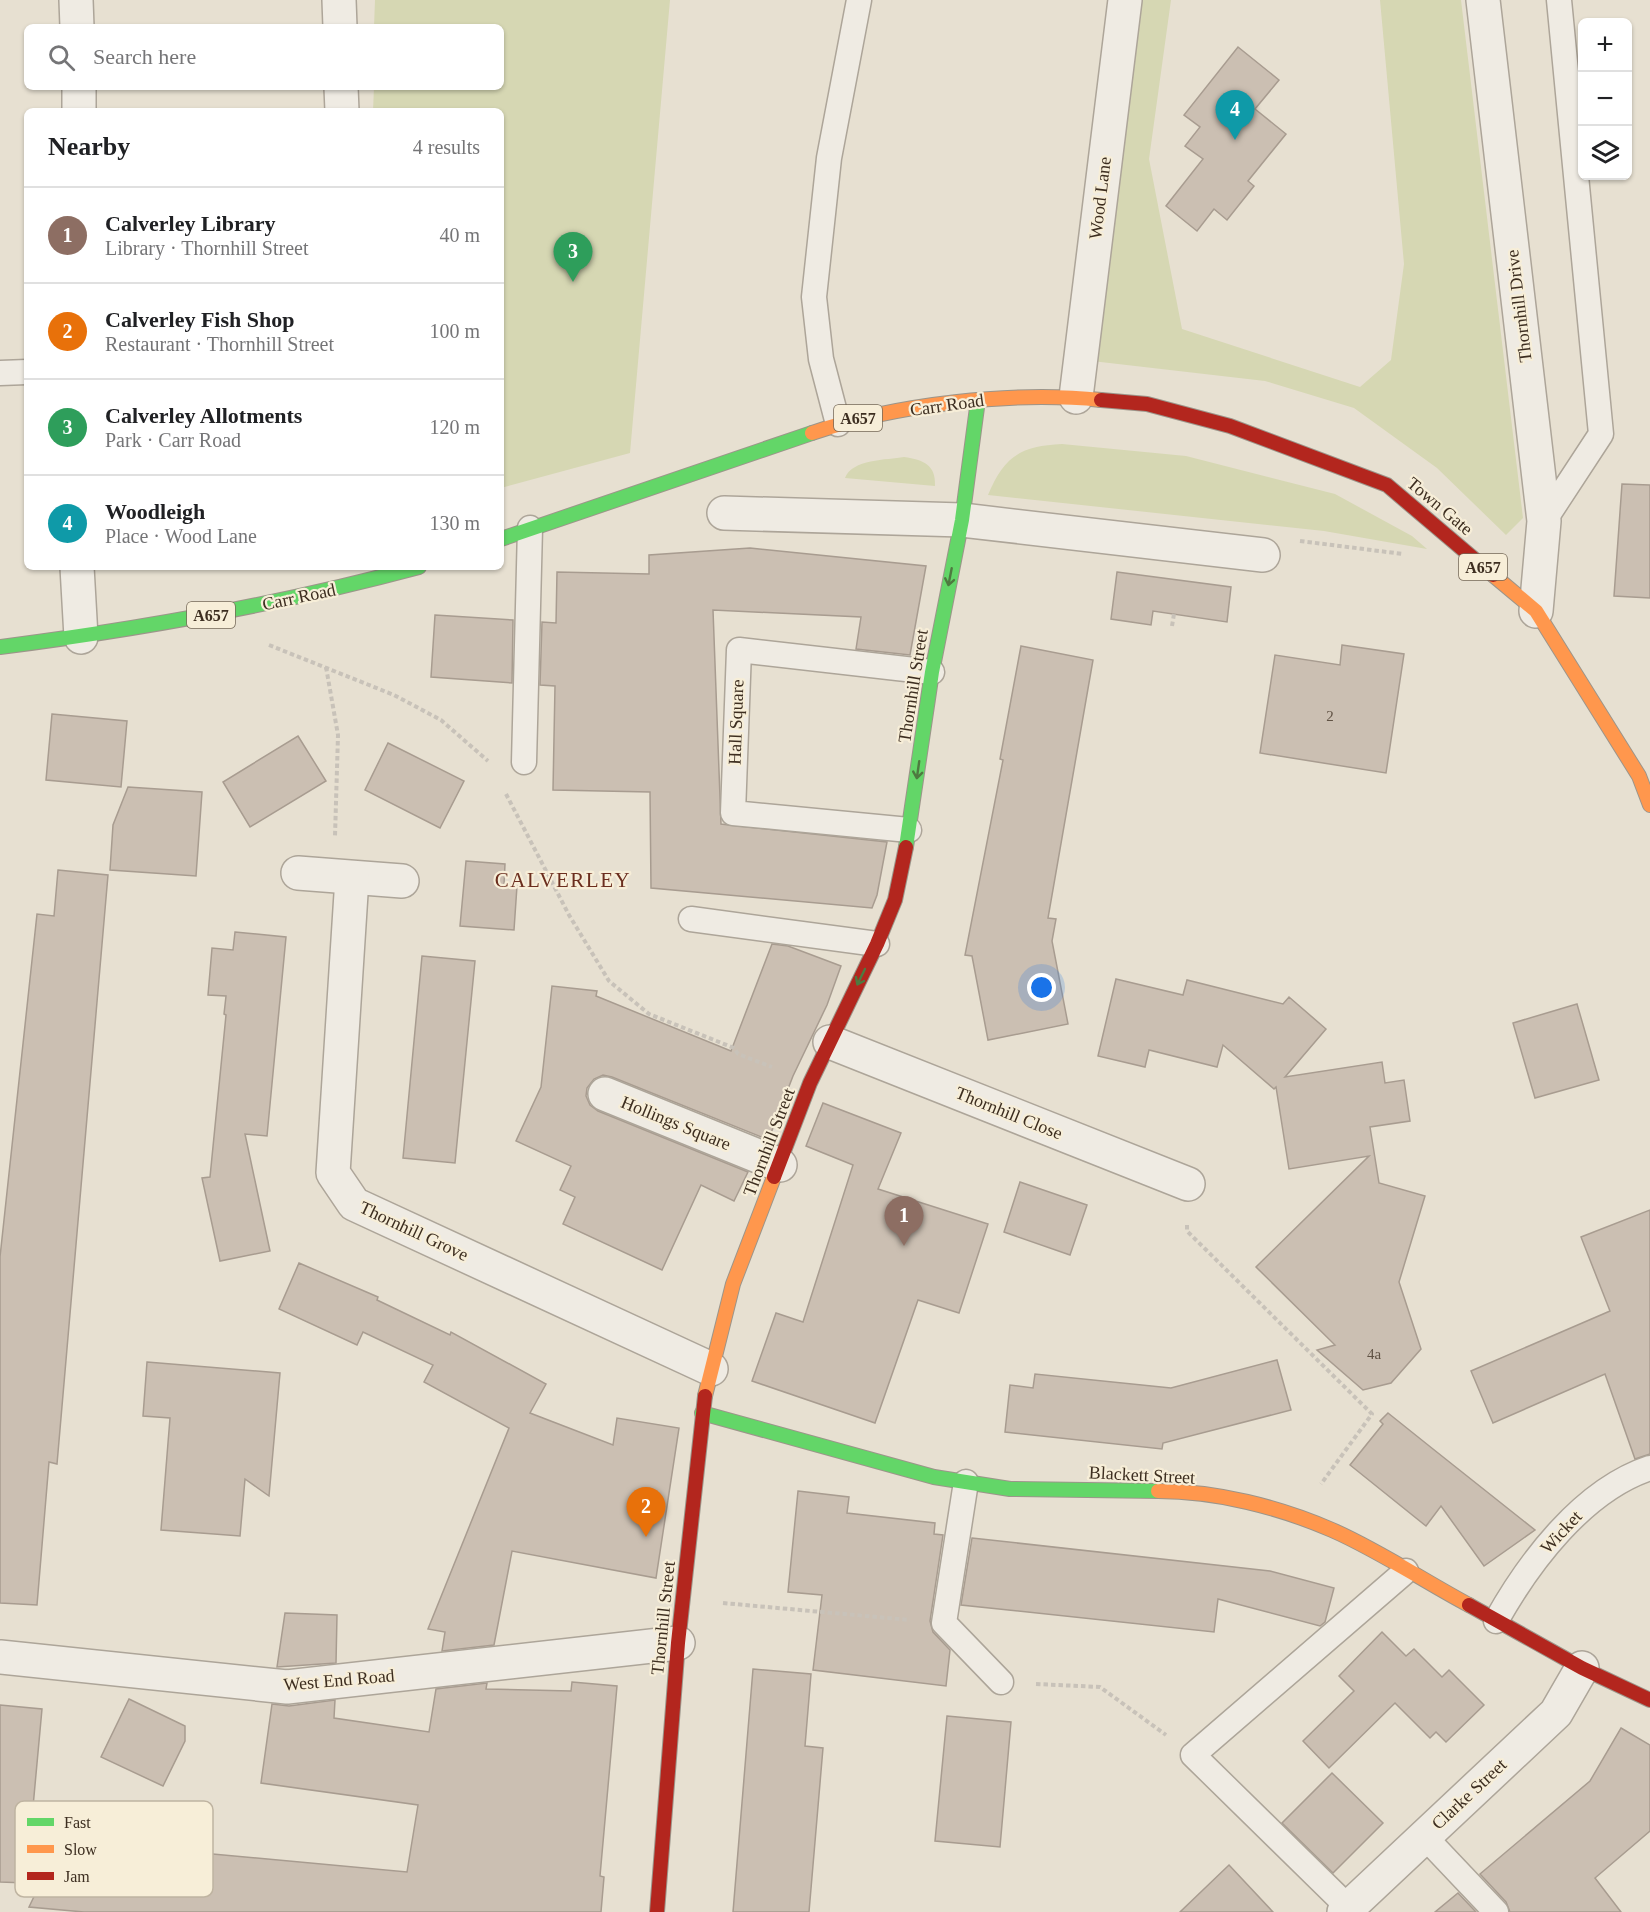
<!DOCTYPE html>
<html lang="en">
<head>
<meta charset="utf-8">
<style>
	body { margin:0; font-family:Georgia,serif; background:#f2f2f2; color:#202124 }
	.controls { position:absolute; right:18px; top:18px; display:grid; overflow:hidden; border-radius:9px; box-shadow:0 2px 4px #0004 }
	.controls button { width:54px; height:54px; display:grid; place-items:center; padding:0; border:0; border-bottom:2px solid #e0e0e0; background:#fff; color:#202124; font:30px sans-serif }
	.you { position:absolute; left:1042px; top:988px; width:21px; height:21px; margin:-15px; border:4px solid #fff; border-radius:50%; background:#1a73e8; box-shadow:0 0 0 9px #1a73e833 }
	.badge { display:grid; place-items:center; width:39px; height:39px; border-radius:50%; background:#b45309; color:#fff; font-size:20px; font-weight:700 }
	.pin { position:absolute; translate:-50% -50px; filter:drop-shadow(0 2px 3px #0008) }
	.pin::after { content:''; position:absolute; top:32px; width:21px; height:18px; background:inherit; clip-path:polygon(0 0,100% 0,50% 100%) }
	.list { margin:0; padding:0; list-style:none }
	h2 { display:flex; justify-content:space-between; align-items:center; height:78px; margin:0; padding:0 24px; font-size:26px }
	h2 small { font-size:20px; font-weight:400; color:#757577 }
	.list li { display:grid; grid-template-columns:39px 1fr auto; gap:18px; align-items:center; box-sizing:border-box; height:96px; padding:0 24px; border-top:2px solid #e0e0e0 }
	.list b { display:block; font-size:22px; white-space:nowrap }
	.list p { margin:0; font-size:20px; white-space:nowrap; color:#757577 }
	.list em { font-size:20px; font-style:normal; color:#757577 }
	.icon { flex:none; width:33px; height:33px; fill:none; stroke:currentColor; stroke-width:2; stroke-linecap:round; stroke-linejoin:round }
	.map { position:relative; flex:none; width:1650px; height:1912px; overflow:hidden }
	.search { position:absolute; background:#fff; box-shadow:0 2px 4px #0004; left:24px; top:24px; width:480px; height:66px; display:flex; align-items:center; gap:15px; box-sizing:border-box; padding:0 21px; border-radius:9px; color:#757577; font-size:22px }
	.panel { position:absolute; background:#fff; box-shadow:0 2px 4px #0004; left:24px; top:108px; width:480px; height:462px; border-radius:9px }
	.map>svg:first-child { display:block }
	.green { fill:#d6d7b3 }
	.building { fill:#cbbfb2; stroke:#a89c90; stroke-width:1.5 }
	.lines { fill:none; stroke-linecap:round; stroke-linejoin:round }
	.lane-casing { stroke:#ada599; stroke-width:27 }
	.street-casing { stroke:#ada599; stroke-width:36 }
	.fast-casing { stroke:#9c958a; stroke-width:16 }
	.slow-casing { stroke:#9c958a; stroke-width:16 }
	.jam-casing { stroke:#9c958a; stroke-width:16 }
	.path { stroke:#c8c2b9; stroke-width:4; stroke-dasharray:4.5 3; stroke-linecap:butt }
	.lane { stroke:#efebe3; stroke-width:24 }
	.street { stroke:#efebe3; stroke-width:33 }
	.fast { stroke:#63d668; stroke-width:14 }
	.slow { stroke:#ff974d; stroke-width:14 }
	.jam { stroke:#b3261e; stroke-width:14 }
	.oneway { stroke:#4e7a40 }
	.labels { text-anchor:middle; stroke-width:4.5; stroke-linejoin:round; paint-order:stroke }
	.number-label { font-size:15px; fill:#605244 }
	.shield { fill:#f7eed8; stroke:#756857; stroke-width:1.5 }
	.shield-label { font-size:16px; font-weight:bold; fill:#3d2e20 }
	.street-label { font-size:18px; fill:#3d2e20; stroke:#f7eed8 }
	.quarter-label { font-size:21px; letter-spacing:1.5px; fill:#6b2e1e; stroke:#f7eed8 }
	.key { fill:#f7eed8; stroke:#bfb4a1; stroke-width:1.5 }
	.key-label { font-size:16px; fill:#3d2e20 }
</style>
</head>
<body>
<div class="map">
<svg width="1650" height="1912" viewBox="0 0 1650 1912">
	<rect width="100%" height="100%" fill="#e7e0d1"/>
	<g class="green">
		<path d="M375 0H670L630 453 501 488V111H373L374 87H501V27H374Z"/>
		<path d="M1136 0H1171L1149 159 1182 329 1360 387 1391 360 1404 264 1380 0H1461L1523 518 1506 535 1437 468 1354 408 1265 381 1092 361Z"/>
		<path d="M1062 444 1186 456 1335 494 1412 536 1427 549 1324 531 988 495C1004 456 1021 446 1062 444Z"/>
		<path d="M904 457C924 460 936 465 935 486L845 478C852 459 887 460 904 457Z"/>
	</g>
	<g class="building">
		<path d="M1238 47 1279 80 1255 109 1286 134 1248 181 1254 186 1227 220 1214 209 1197 231 1166 206 1203 159 1185 146 1200 127 1184 115Z"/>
		<path d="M1622 484 1650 485V598L1614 596Z"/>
		<path d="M750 548 926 566 910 655 856 649 861 617 713 610 721 824 887 842 877 895 872 908 651 888 650 792 553 790 555 686 540 685 542 622 556 623 557 572 649 574V555Z"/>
		<path d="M1117 572 1231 587 1227 622 1153 611 1151 625 1111 619Z"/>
		<path d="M435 615 513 620 512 683 431 677Z"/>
		<path d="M1342 645 1404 654 1386 773 1260 753 1275 655 1340 665Z"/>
		<path d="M1021 646 1093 660 1048 918 1056 919 1052 941 1068 1024 988 1040 972 956 965 955 1003 760 1000 759Z"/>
		<path d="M52 714 127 721 121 787 46 780Z"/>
		<path d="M298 736 326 781 250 827 223 782Z"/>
		<path d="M388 743 464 781 440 828 365 790Z"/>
		<path d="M128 787 202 792 196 876 110 870 113 825Z"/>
		<path d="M466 861 505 864 504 885 517 886 514 930 460 926Z"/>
		<path d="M58 870 108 875 57 1464 49 1462 37 1605 0 1603V1257L37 914 54 916Z"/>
		<path d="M235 932 286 937 267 1136 245 1134 270 1251 220 1261 202 1178 210 1177 226 1015 224 1014 226 996 208 995 212 948 233 950Z"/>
		<path d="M772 944 788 946 841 966 827 1005 793 1076 771 1133 768 1131 764 1138 612 1077 603 1075 594 1079 587 1088 586 1096 590 1105 598 1111 748 1172 734 1201 701 1185 662 1270 563 1224 575 1197 560 1190 571 1166 516 1141 541 1087 552 986 597 991 596 996 731 1051Z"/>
		<path d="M422 956 475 961 455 1163 403 1158Z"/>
		<path d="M1116 979 1183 995 1187 980 1283 1004 1289 997 1326 1029 1285 1077 1382 1062 1385 1083 1404 1080 1410 1121 1370 1127 1379 1183 1425 1196 1399 1282 1421 1349 1391 1383 1363 1390 1317 1350 1335 1345 1256 1267 1369 1156 1289 1169 1276 1087 1274 1089 1223 1045 1217 1067 1149 1050 1145 1067 1098 1056Z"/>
		<path d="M1577 1004 1599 1080 1535 1098 1513 1023Z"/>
		<path d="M823 1103 901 1133 878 1189 988 1224 959 1313 918 1300 875 1423 752 1381 776 1313 803 1322 853 1165 806 1146Z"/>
		<path d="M1020 1182 1087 1205 1070 1255 1004 1232Z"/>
		<path d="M1650 1210V1454L1635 1459 1605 1374 1493 1423 1471 1371 1610 1311 1581 1237Z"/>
		<path d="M299 1263 378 1297 377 1300 450 1335 451 1332 546 1384 530 1413 613 1445 617 1418 679 1428 656 1578 512 1551 494 1645 442 1651 445 1632 428 1629 509 1428 424 1382 433 1365 363 1332 357 1345 279 1309Z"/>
		<path d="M1277 1360 1291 1410 1163 1443 1162 1449 1005 1432 1010 1385 1033 1388 1035 1374 1171 1388Z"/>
		<path d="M147 1362 280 1373 269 1496 245 1479 240 1536 161 1530 170 1418 143 1416Z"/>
		<path d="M1388 1413 1433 1449 1535 1530 1484 1566 1441 1506 1426 1526 1350 1465 1383 1424 1380 1421Z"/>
		<path d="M798 1491 849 1497 847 1513 935 1523 934 1534 943 1535 930 1621 933 1632 950 1650 946 1686 813 1670 822 1595 788 1592Z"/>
		<path d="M972 1538 1270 1571 1334 1588 1325 1622 1320 1626 1218 1599 1214 1632 961 1605Z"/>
		<path d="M285 1613 337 1615 336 1663 277 1667Z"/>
		<path d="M1382 1632 1406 1656 1414 1649 1442 1677 1449 1670 1484 1705 1446 1742 1436 1732 1430 1738 1395 1703 1329 1768 1303 1741 1354 1691 1339 1676Z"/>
		<path d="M753 1669 811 1674 805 1746 823 1748 809 1912H733Z"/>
		<path d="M572 1682 617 1686 600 1876 604 1877 601 1912H84L29 1907 61 1840 407 1872 418 1805 261 1783 272 1704 289 1706 335 1700 334 1718 429 1732 436 1689 487 1683 486 1689 571 1691Z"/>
		<path d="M129 1699 185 1726V1741L163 1786 101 1757Z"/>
		<path d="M0 1705 42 1709 26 1883 0 1882Z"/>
		<path d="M947 1716 1011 1722 1000 1847 935 1841Z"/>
		<path d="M1621 1728 1650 1745V1831L1595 1878 1621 1912H1510L1506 1902 1480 1874 1590 1781Z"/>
		<path d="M1332 1773 1383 1823 1333 1873 1282 1823Z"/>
		<path d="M1229 1865 1273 1912H1180Z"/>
		<path d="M1458 1893 1476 1912H1435Z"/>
	</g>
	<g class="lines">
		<g class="lane-casing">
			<g id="lane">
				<path d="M0 373 27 372"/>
				<path d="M838 424 821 359 814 297 829 158 859 0"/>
				<path d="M1544 521 1601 434 1559 0"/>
				<path d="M524 762 530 528"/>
				<path d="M909 830 733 813 739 650 932 672"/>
				<path d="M691 919 877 944"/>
				<path d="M966 1482 944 1623 1001 1682"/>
				<path d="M1496 1621C1529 1562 1583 1490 1650 1468"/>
				<path d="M1424 1836 1496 1912"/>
				<path d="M1349 1908 1193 1755 1406 1571"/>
			</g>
		</g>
		<g class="street-casing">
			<g id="street">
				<path d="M76 0 77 27"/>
				<path d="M339 0 340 27"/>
				<path d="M1483 0 1544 521 1536 611"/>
				<path d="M79 87V111"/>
				<path d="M341 87 342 111"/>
				<path d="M1076 397 1125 0"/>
				<path d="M724 513 962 520 1263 555"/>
				<path d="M77 567 81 637"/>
				<path d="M298 873 402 881"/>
				<path d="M352 878 333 1173 354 1204 711 1369"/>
				<path d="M830 1042 1188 1184"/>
				<path d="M605 1094 780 1165"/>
				<path d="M0 1657 287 1687 678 1643"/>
				<path d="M1344 1912 1556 1713 1582 1668"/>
			</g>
		</g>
		<g class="fast-casing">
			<g id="fast">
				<path d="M501 539 812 433"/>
				<path d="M0 647C142 629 281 604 419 567"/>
				<path d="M906 847 932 672 962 520 978 400"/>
				<path d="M702 1413 934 1477 1010 1489 1158 1491"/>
			</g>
		</g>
		<g class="slow-casing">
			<g id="slow">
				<path d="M812 433C896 404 1013 391 1101 400"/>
				<path d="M1493 575 1536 611 1639 776 1650 805"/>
				<path d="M705 1396 733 1284 774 1177"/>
				<path d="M1158 1491C1216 1491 1279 1507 1332 1530 1378 1550 1424 1581 1469 1605"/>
			</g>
		</g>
		<g class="jam-casing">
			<g id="jam">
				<path d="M1101 400 1147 404 1230 426 1387 485 1493 575"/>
				<path d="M774 1177 810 1083 877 944 895 900 906 847"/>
				<path d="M1469 1605 1582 1668 1650 1700"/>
				<path d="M657 1912 678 1643 705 1396"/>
			</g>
		</g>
		<g class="path">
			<path d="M1300 541 1403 554"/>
			<path d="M1172 626 1174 614"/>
			<path d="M269 645 394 695 441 720 488 761"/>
			<path d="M326 667 338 735 335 836"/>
			<path d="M506 794 569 915 609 981 649 1014 734 1048 738 1054 772 1067"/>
			<path d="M1187 1225V1231L1372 1414 1321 1484"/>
			<path d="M723 1603 910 1620"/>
			<path d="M1036 1684 1100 1687 1166 1735"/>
		</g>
		<use href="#lane" class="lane"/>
		<use href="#street" class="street"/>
		<use href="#fast" class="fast"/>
		<use href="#slow" class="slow"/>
		<use href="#jam" class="jam"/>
	</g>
	<defs><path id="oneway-shaft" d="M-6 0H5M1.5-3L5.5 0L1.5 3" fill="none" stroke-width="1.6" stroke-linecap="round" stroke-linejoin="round" transform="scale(1.5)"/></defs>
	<g class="oneway">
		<use href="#oneway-shaft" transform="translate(950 577) rotate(101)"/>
		<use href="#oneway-shaft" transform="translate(918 770) rotate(98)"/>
		<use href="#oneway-shaft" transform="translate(861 977) rotate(116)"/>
	</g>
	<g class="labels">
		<g class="number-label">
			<text x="1330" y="721">2</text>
			<text x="1374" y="1359">4a</text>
		</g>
		<g class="shield">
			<rect x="834" y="405" width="48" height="26" rx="4.5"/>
			<rect x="1459" y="554" width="48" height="26" rx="4.5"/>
			<rect x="187" y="602" width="48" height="26" rx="4.5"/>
		</g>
		<g class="shield-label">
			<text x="858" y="424">A657</text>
			<text x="1483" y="573">A657</text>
			<text x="211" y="621">A657</text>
		</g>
		<g class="street-label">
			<text transform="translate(1100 198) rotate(-83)" y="6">Wood Lane</text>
			<text transform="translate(1519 306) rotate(-97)" y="6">Thornhill Drive</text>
			<text transform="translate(947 405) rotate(-8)" y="6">Carr Road</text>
			<text transform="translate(1440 506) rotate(40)" y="6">Town Gate</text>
			<text transform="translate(299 597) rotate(-12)" y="6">Carr Road</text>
			<text transform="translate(913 686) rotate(-81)" y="6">Thornhill Street</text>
			<text transform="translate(736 722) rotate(-88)" y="6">Hall Square</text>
			<text transform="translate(1009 1113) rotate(22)" y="6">Thornhill Close</text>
			<text transform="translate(676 1123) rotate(22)" y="6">Hollings Square</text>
			<text transform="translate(769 1142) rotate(-69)" y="6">Thornhill Street</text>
			<text transform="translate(414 1231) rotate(25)" y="6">Thornhill Grove</text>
			<text transform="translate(1142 1475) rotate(3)" y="6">Blackett Street</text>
			<text transform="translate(1561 1532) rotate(-47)" y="6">Wicket</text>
			<text transform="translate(663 1618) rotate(-84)" y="6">Thornhill Street</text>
			<text transform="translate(339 1680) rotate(-5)" y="6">West End Road</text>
			<text transform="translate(1469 1794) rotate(-43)" y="6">Clarke Street</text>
		</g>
		<g class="quarter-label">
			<text x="563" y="887">CALVERLEY</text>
		</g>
	</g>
	<rect x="15" y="1801" width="198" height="96" rx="9" class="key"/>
	<rect x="27" y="1818" width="27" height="8" fill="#63d668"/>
	<rect x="27" y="1845" width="27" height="8" fill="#ff974d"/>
	<rect x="27" y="1872" width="27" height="8" fill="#b3261e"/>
	<g class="key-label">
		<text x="64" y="1828">Fast</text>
		<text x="64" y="1855">Slow</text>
		<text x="64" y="1882">Jam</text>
	</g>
</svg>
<div class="controls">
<button>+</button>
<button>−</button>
<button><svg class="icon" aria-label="layers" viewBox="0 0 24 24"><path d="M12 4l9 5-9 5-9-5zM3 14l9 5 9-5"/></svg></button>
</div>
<div class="you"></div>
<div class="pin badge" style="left:904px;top:1246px;background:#8d6e63">1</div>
<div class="pin badge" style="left:646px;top:1537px;background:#e8710a">2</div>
<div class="pin badge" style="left:573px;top:282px;background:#2e9e5b">3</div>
<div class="pin badge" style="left:1235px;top:140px;background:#0f9aa8">4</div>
<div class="search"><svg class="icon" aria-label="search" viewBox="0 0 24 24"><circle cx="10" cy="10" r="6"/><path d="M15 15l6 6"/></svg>Search here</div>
<section class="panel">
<h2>Nearby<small>4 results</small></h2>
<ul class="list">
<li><span class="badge" style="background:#8d6e63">1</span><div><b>Calverley Library</b><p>Library · Thornhill Street</p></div><em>40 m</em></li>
<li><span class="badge" style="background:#e8710a">2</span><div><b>Calverley Fish Shop</b><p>Restaurant · Thornhill Street</p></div><em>100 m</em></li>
<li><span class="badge" style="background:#2e9e5b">3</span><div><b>Calverley Allotments</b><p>Park · Carr Road</p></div><em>120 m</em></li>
<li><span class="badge" style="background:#0f9aa8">4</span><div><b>Woodleigh</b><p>Place · Wood Lane</p></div><em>130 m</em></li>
</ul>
</section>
</div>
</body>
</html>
